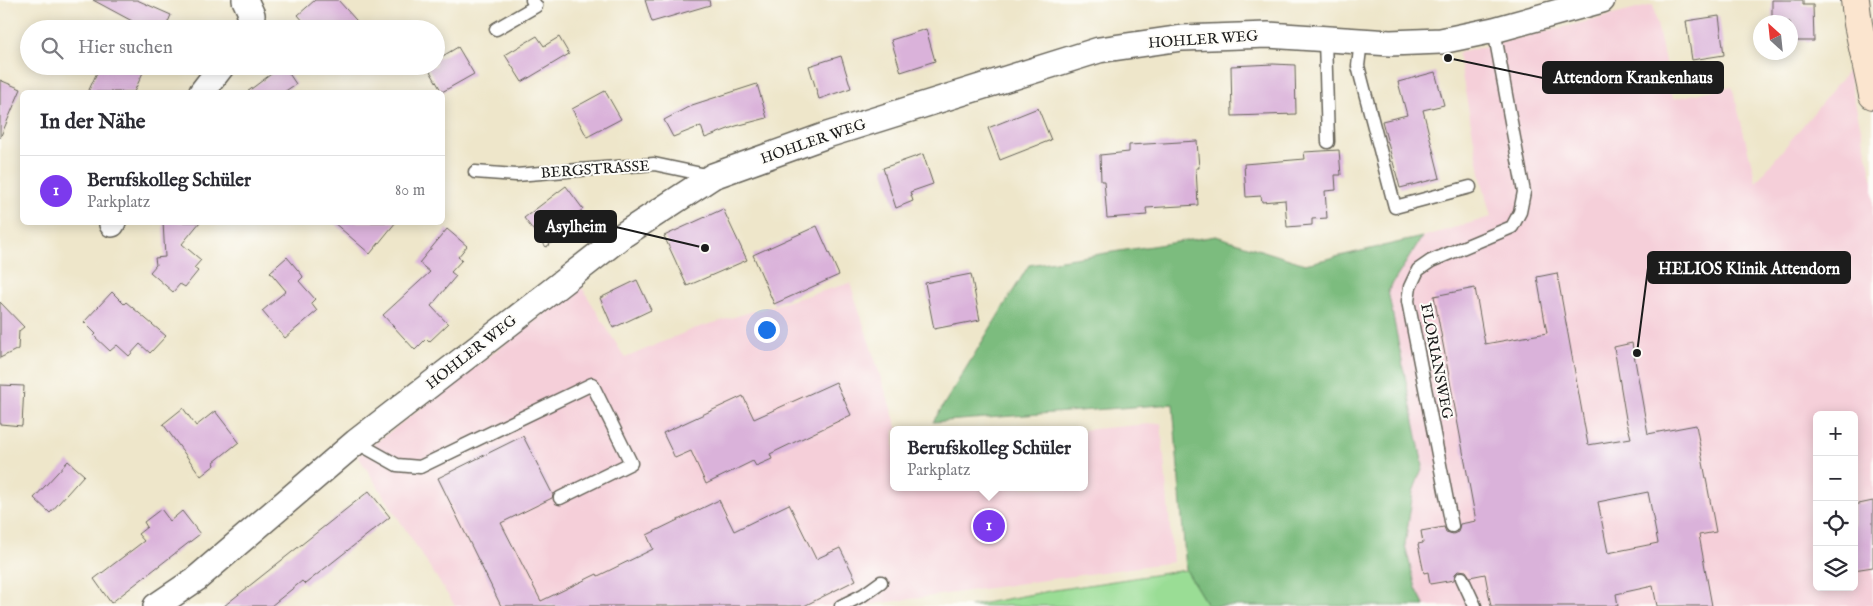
<!DOCTYPE html>
<html lang="de">
<head>
<meta charset="utf-8">
<style>
	body { margin:0; font-family:"IM FELL English",serif; background:#f2f2f3; color:#2b2b33 }
	.controls { position:absolute; right:15px; bottom:15px; display:grid; overflow:hidden; border-radius:8px; box-shadow:0 2px 12px #0003 }
	.controls button { width:45px; height:45px; display:grid; place-items:center; padding:0; border:0; border-bottom:1px solid #e1e1e2; background:#fff; color:#2b2b33; font:25px sans-serif }
	.compass { position:absolute; left:1753px; top:15px; width:45px; height:45px; border-radius:50%; background:#fff; box-shadow:0 2px 12px #0003; rotate:333deg }
	.you { position:absolute; left:766px; top:329px; width:18px; height:18px; margin:-12px; border:4px solid #fff; border-radius:50%; background:#1a73e8; box-shadow:0 0 0 8px #1a73e833 }
	.badge { display:grid; place-items:center; width:32px; height:32px; border-radius:50%; background:#7c3aed; color:#fff; font-size:16px; font-weight:700 }
	.pin { position:absolute; translate:-50% -50%; border:2px solid #fff; box-shadow:0 1px 5px #0006 }
	.popup { position:absolute; left:890px; top:426px; width:198px; height:65px; box-sizing:border-box; display:grid; place-content:center; border-radius:8px; background:#fff; filter:drop-shadow(0 1px 4px #0005); font-size:16px; white-space:nowrap; color:#7c7c81 }
	.popup b { font-size:19px; color:#2b2b33 }
	.popup::after { content:''; position:absolute; left:50%; top:100%; margin-left:-10px; border:10px solid transparent; border-top-color:#fff }
	.list { margin:0; padding:0; list-style:none }
	h2 { display:flex; justify-content:space-between; align-items:center; height:65px; margin:0; padding:0 20px; font-size:21px }
	h2 small { font-size:16px; font-weight:400; color:#7c7c81 }
	.list li { display:grid; grid-template-columns:32px 1fr auto; gap:15px; align-items:center; box-sizing:border-box; height:70px; padding:0 20px; border-top:1px solid #e1e1e2 }
	.list b { display:block; font-size:19px; white-space:nowrap }
	.list p { margin:0; font-size:16px; white-space:nowrap; color:#7c7c81 }
	.list em { font-size:16px; font-style:normal; color:#7c7c81 }
	.icon { flex:none; width:28px; height:28px; fill:none; stroke:currentColor; stroke-width:2; stroke-linecap:round; stroke-linejoin:round }
	.map { position:relative; flex:none; width:1873px; height:606px; overflow:hidden }
	.search { position:absolute; background:#fff; box-shadow:0 2px 12px #0003; left:20px; top:20px; width:425px; height:55px; display:flex; align-items:center; gap:12px; box-sizing:border-box; padding:0 18px; border-radius:28px; color:#7c7c81; font-size:19px }
	.panel { position:absolute; background:#fff; box-shadow:0 2px 12px #0003; left:20px; top:90px; width:425px; height:135px; border-radius:8px }
	.map>svg:first-child { display:block }
	.built { fill:#f5cfd9; fill-rule:evenodd }
	.green { fill:#9add95; stroke:#5b7c58 }
	.forest { fill:#7bbc7e; stroke:#4c6c4d }
	.building { fill:#dab2da; fill-rule:evenodd }
	.lines { fill:none; stroke-linecap:round; stroke-linejoin:round }
	.lane-casing { stroke:#666359; stroke-width:15 }
	.street-casing { stroke:#666359; stroke-width:28 }
	.secondary-casing { stroke:#666359; stroke-width:30 }
	.lane { stroke:#fff; stroke-width:12 }
	.street { stroke:#fff; stroke-width:25 }
	.secondary { stroke:#fbe5cf; stroke-width:28 }
	.labels { text-anchor:middle; stroke-width:4; stroke-linejoin:round; paint-order:stroke }
	.street-label { font-size:15px; fill:#1c1c1c; stroke:#fdfcf7 }
	.leader { fill:none; stroke:#1c1c1c; stroke-width:2 }
	.callout-dot { fill:#1c1c1c; stroke:#fdfcf7; stroke-width:2 }
	.callout { fill:#1c1c1c; stroke:#1c1c1c; stroke-width:2 }
	.callout-label { font-size:16px; text-anchor:middle; font-weight:bold; fill:#fff }
</style>
</head>
<body>
<div class="map">
<svg width="1873" height="606" viewBox="0 0 1873 606">
	<rect width="100%" height="100%" fill="#fdfcf7"/>
	<filter id="ink" filterUnits="userSpaceOnUse"><feTurbulence type="fractalNoise" baseFrequency=".02" numOctaves="2"/><feDisplacementMap in="SourceGraphic" scale="10" xChannelSelector="R" yChannelSelector="G"/><feConvolveMatrix kernelMatrix="1 2 1 2 8 2 1 2 1" color-interpolation-filters="sRGB"/></filter>
	<filter id="wash" filterUnits="userSpaceOnUse"><feTurbulence type="fractalNoise" baseFrequency=".0096" numOctaves="4" result="noise"/><feDisplacementMap in="SourceGraphic" scale="20" xChannelSelector="R" yChannelSelector="G"/><feGaussianBlur stdDeviation="1.12" result="paint"/><feColorMatrix in="noise" values="0 0 0 0 0 0 0 0 0 0 0 0 0 0 0 0 0 1.4 0 .05"/><feComposite in="paint" operator="in"/></filter>
	<g filter="url(#wash)">
		<rect width="100%" height="100%" fill="#eee6ca"/>
		<g class="built">
			<path d="M1653 5 1673 99 1732 86 1756 182 1848 71 1873 182V606H1425L1416 588 1405 545 1413 492 1423 466 1388 291 1422 237 1491 217 1481 178 1458 53ZM1817 415H1854V587H1817Z"/>
			<path d="M850 283 898 430H894V487H1084V430H1081L1161 423 1173 562 861 606H455L358 456 581 286 625 358 693 329Z"/>
		</g>
		<path class="green" d="M1186 570 1208 606H969L1055 590Z"/>
		<path class="forest" d="M1216 236 1305 264 1422 237 1388 291 1423 466 1413 492 1405 545 1416 588 1425 606H1208L1186 570 1173 404 933 422 1029 265Z"/>
		<g id="blocks">
			<g class="building">
				<path d="M93 0H137L171 15 165 29H128L132 21Z"/>
				<path d="M315 0H338L364 29H310L298 15Z"/>
				<path d="M645 0H709L710 5 652 22Z"/>
				<path d="M1772 0H1803V5H1813L1814 41H1790V22H1772Z"/>
				<path d="M1719 16 1724 55 1692 60 1686 21Z"/>
				<path d="M926 29 935 61 901 72 891 40Z"/>
				<path d="M537 36 544 46 559 37 569 54 522 82 505 55Z"/>
				<path d="M458 47 474 74 442 92 427 66H436V60Z"/>
				<path d="M841 56 851 88 819 99 809 66Z"/>
				<path d="M1273 64 1295 65 1296 114 1232 116 1231 66Z"/>
				<path d="M100 66H146L134 92H88Z"/>
				<path d="M282 66H284L296 84 284 92H247Z"/>
				<path d="M1435 72 1444 105 1423 110 1440 178 1400 188 1382 121 1407 115 1398 82Z"/>
				<path d="M0 80 21 89 0 138Z"/>
				<path d="M757 84 767 118 736 126 705 138 701 126 673 137 664 120 692 105Z"/>
				<path d="M605 91 621 119 587 137 572 109Z"/>
				<path d="M1038 108 1051 140 1000 160 988 128Z"/>
				<path d="M1197 141 1199 168H1196L1198 205 1146 208 1147 215 1107 218 1104 181H1101L1100 155 1129 152V145Z"/>
				<path d="M1339 150 1341 175H1335L1336 190 1325 191 1327 218 1312 219V225L1287 227 1285 200 1262 202 1261 196 1246 197 1244 164 1305 159 1304 152Z"/>
				<path d="M923 154 933 184 910 192 913 201 896 208 883 168Z"/>
				<path d="M566 186 583 209 560 228 564 234 546 247 524 218Z"/>
				<path d="M723 209 747 260 687 286 664 236Z"/>
				<path d="M163 222H200L182 244 201 260 194 268 198 271 185 287 180 284 173 292 150 272 156 265 155 258 165 257Z"/>
				<path d="M333 222H396L370 254Z"/>
				<path d="M817 226 839 275 774 304 753 255Z"/>
				<path d="M447 229 467 246 458 257 462 260 451 272 456 276 431 306 448 324 429 342 426 339 415 350 383 315 430 272 419 263Z"/>
				<path d="M287 257 302 275 303 277 299 281 315 299 311 303 317 311 285 338 262 311 286 291 270 272Z"/>
				<path d="M1557 273 1588 445 1631 438 1626 419 1614 347 1632 343 1648 434 1696 425 1716 532 1699 535 1712 606H1657L1653 586 1616 594 1618 606H1491L1485 574 1470 577 1466 571 1459 570 1455 574 1454 580 1430 584 1428 572 1424 573 1418 544 1423 543 1421 531 1444 527 1446 532 1453 534 1458 532 1460 524 1476 521 1434 296 1475 288 1485 344 1547 333 1537 277ZM1648 492 1658 543 1608 553 1598 502Z"/>
				<path d="M971 274 980 320 934 329 925 283Z"/>
				<path d="M637 280 651 310 613 328 600 298Z"/>
				<path d="M112 292 124 304 126 302 166 336 150 353 140 344 129 356 117 345 110 351 94 336 96 334 84 322Z"/>
				<path d="M0 302 24 327 19 331 18 349 0 358Z"/>
				<path d="M836 382 851 415 770 454 772 459 756 466 753 461 706 484 691 451 675 458 663 433 743 396 754 419Z"/>
				<path d="M0 385 24 386 22 426 0 424Z"/>
				<path d="M183 408 196 426 215 411 239 442 214 462 215 465 201 476 163 424Z"/>
				<path d="M523 436 553 495 552 498 501 523 541 601 597 574 598 576 653 549 647 535 719 500 734 531 789 504 816 559 840 548 856 580 804 606H501L438 478Z"/>
				<path d="M68 461 84 475 50 513 34 498Z"/>
				<path d="M369 491 390 517 305 584 302 581 271 606H224Z"/>
				<path d="M1873 501V567L1854 570V505Z"/>
				<path d="M161 509 170 521 182 511 200 534 111 603 94 579 144 541 138 534 147 527 144 522Z"/>
			</g>
		</g>
	</g>
	<g filter="url(#ink)">
		<use href="#blocks" fill-opacity="0" stroke="#666359" stroke-width="1"/>
		<g class="lines">
			<g class="lane-casing">
				<g id="lane">
					<path d="M496 29 536 6 532 0"/>
					<path d="M1325 39 1328 142"/>
					<path d="M1361 41 1358 66 1395 207 1470 187"/>
					<path d="M475 172 516 175 654 164 711 176"/>
					<path d="M356 442 397 465 420 467 592 384 631 463 560 498"/>
					<path d="M1452 526 1408 301 1410 287 1418 270 1431 261 1512 227 1520 212 1524 192 1494 30"/>
					<path d="M1462 578 1475 606"/>
					<path d="M841 606 863 595 881 582"/>
				</g>
			</g>
			<g class="street-casing">
				<g id="street">
					<path d="M244 29 252 15 245 0"/>
					<path d="M202 92 222 66"/>
					<path d="M112 224 113 222"/>
					<path d="M156 606 196 579 356 442 554 289 623 235 713 176 827 135 1099 50 1182 38 1268 35 1390 43 1441 41 1494 30 1602 0"/>
				</g>
			</g>
			<g class="secondary-casing">
				<path id="secondary" d="M1855 0 1858 24 1873 95"/>
			</g>
			<use href="#lane" class="lane"/>
			<use href="#street" class="street"/>
			<use href="#secondary" class="secondary"/>
		</g>
	</g>
	<g class="labels">
		<g class="street-label">
			<text transform="translate(1203 39) rotate(-4)" y="5">HOHLER WEG</text>
			<text transform="translate(813 141) rotate(-19)" y="5">HOHLER WEG</text>
			<text transform="translate(595 169) rotate(-4)" y="5">BERGSTRASSE</text>
			<text transform="translate(471 352) rotate(-38)" y="5">HOHLER WEG</text>
			<text transform="translate(1437 361) rotate(79)" y="5">FLORIANSWEG</text>
		</g>
	</g>
	<path class="leader" d="M1448 58L1543 78M705 248L616 227M1637 353L1648 268"/>
	<g class="callout-dot">
		<circle cx="1448" cy="58" r="5"/>
		<circle cx="705" cy="248" r="5"/>
		<circle cx="1637" cy="353" r="5"/>
	</g>
	<g class="callout">
		<rect x="1543" y="62" width="180" height="31" rx="5"/>
		<rect x="535" y="211" width="81" height="31" rx="5"/>
		<rect x="1648" y="252" width="202" height="31" rx="5"/>
	</g>
	<g class="callout-label">
		<text x="1633" y="83">Attendorn Krankenhaus</text>
		<text x="576" y="232">Asylheim</text>
		<text x="1749" y="274">HELIOS Klinik Attendorn</text>
	</g>
</svg>
<div class="controls">
<button>+</button>
<button>−</button>
<button><svg class="icon" aria-label="locate" viewBox="0 0 24 24"><circle cx="12" cy="12" r="6"/><path d="M12 2v4M12 18v4M2 12h4M18 12h4"/></svg></button>
<button><svg class="icon" aria-label="layers" viewBox="0 0 24 24"><path d="M12 4l9 5-9 5-9-5zM3 14l9 5 9-5"/></svg></button>
</div>
<svg class="compass" viewBox="-18 -18 36 36"><path d="M0-13l5 13h-10z" fill="#e53935"/><path d="M0 13l5-13h-10z" fill="#7c7c81"/></svg>
<div class="you"></div>
<div class="pin badge" style="left:989px;top:526px">1</div>
<div class="popup"><b>Berufskolleg Schüler</b>Parkplatz</div>
<div class="search"><svg class="icon" aria-label="search" viewBox="0 0 24 24"><circle cx="10" cy="10" r="6"/><path d="M15 15l6 6"/></svg>Hier suchen</div>
<section class="panel">
<h2>In der Nähe<small></small></h2>
<ul class="list">
<li><span class="badge">1</span><div><b>Berufskolleg Schüler</b><p>Parkplatz</p></div><em>80 m</em></li>
</ul>
</section>
</div>
</body>
</html>
